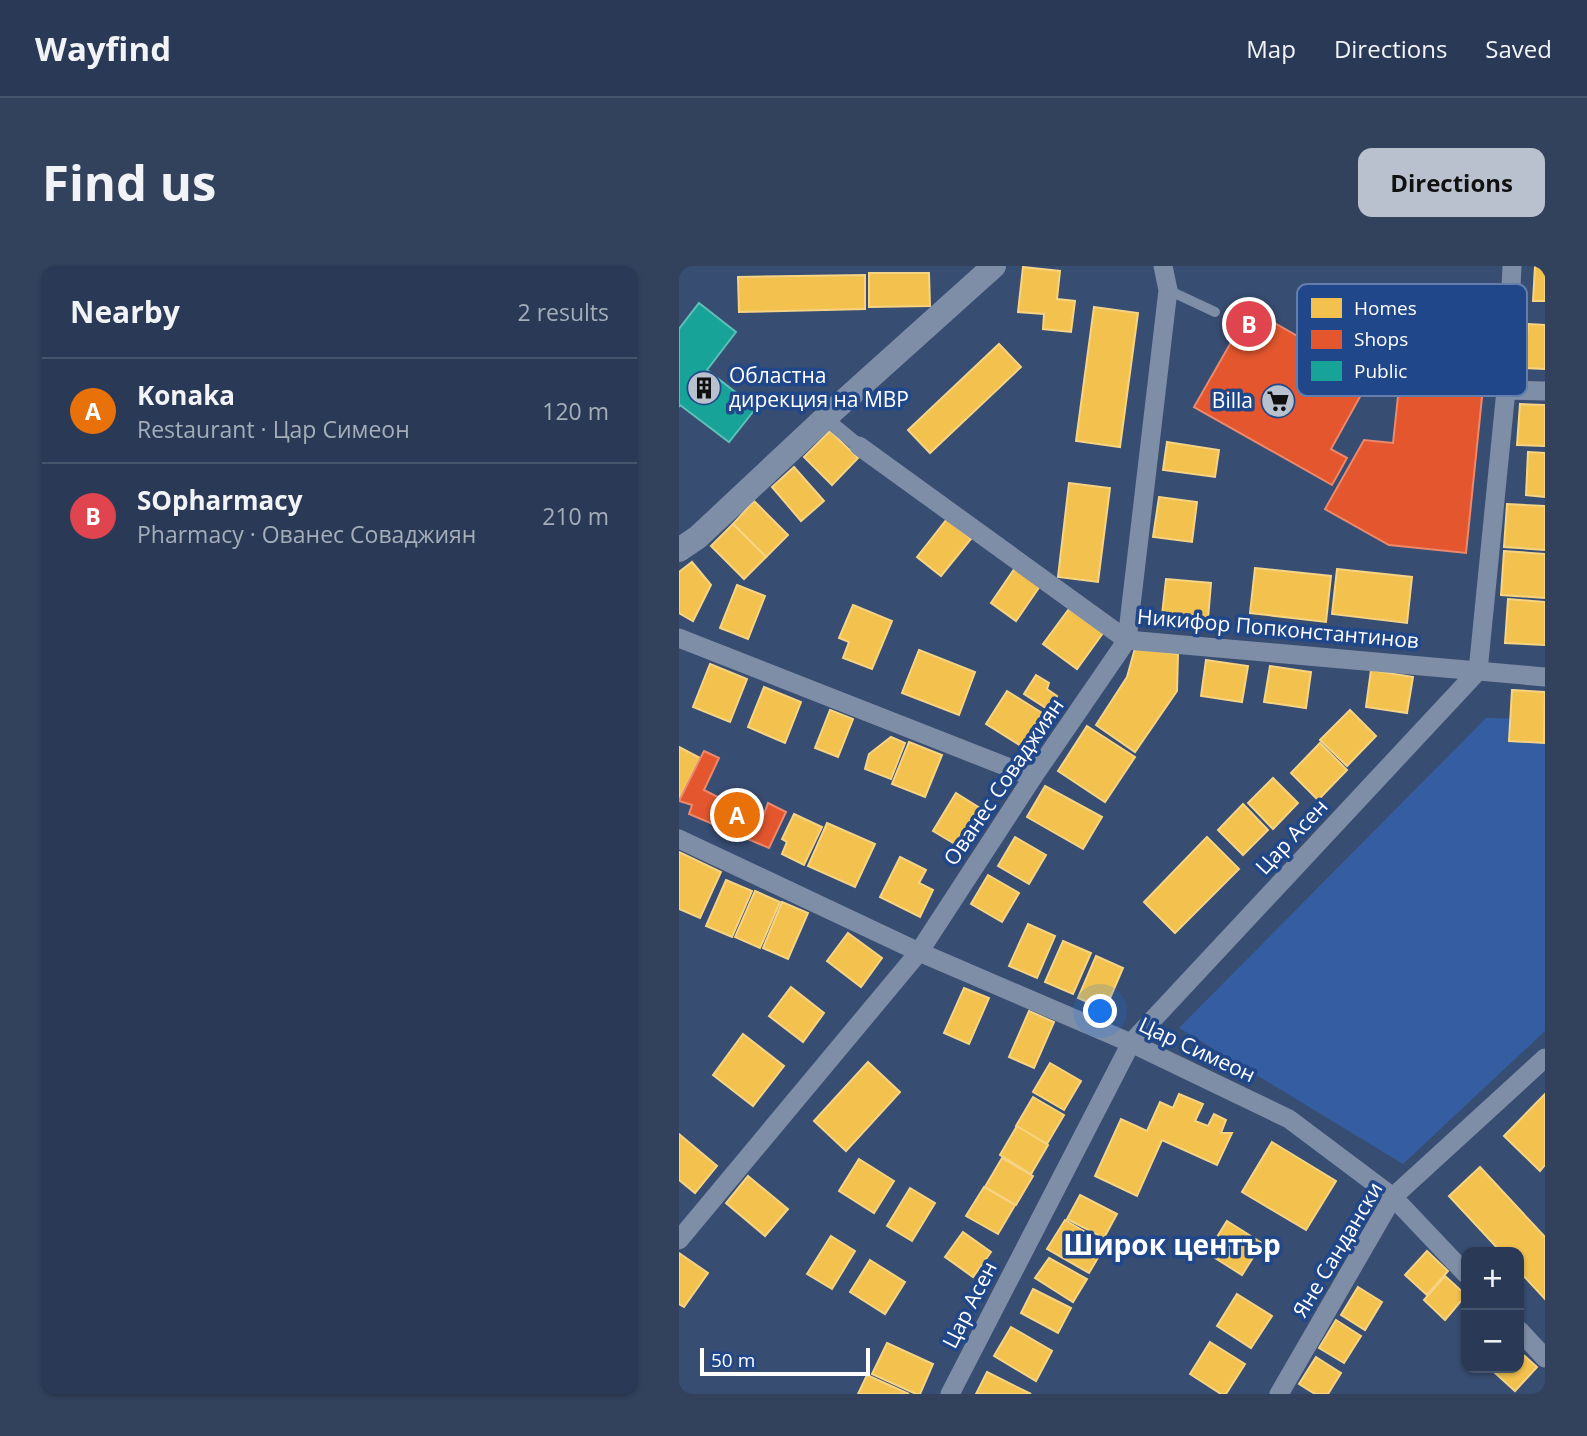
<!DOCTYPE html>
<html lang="en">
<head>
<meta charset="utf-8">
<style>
	body { margin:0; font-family:"Open Sans",sans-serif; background:#32415c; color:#f1f3f6 }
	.controls { position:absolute; right:21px; bottom:21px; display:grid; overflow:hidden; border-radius:14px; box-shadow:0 2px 5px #0004 }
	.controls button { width:63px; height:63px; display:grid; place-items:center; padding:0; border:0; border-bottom:2px solid #46546c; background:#2a3a56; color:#f1f3f6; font:35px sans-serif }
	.scale { position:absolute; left:21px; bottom:18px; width:170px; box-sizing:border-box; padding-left:7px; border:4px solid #fff; border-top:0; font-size:19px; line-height:24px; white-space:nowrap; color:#fff; -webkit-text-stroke:5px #20478a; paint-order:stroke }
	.you { position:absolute; left:422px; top:746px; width:24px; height:24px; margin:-18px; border:5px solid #fff; border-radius:50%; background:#1a73e8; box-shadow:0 0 0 10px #1a73e833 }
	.badge { display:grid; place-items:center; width:46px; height:46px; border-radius:50%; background:#b9c1ce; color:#fff; font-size:23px; font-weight:700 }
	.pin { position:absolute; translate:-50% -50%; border:4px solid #fff; box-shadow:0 2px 7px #0006 }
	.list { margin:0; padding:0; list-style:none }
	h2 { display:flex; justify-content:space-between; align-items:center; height:91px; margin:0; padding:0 28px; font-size:30px }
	h2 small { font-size:23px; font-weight:400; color:#a5adb9 }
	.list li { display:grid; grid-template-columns:46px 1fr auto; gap:21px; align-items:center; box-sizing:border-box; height:105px; padding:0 28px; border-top:2px solid #46546c }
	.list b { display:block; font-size:26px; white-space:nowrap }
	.list p { margin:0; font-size:23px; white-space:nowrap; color:#a5adb9 }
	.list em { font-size:23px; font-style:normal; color:#a5adb9 }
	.map { position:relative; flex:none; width:866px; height:1128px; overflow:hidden; border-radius:14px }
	header { display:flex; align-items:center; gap:42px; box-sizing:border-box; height:98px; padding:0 35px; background:#2a3a56; border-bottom:2px solid #46546c }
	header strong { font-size:33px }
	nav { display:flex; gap:38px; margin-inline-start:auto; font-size:24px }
	.intro { display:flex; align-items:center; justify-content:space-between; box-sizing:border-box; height:168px; padding:0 42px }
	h1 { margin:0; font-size:49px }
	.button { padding:18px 32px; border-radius:14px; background:#b9c1ce; color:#111; font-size:24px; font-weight:700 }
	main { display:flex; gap:42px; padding:0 42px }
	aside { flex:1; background:#2a3a56; border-radius:14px; box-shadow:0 2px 5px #0004 }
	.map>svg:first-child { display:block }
	.green { fill:#355da1 }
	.homes { fill:#f2c14e; stroke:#f6d483; stroke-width:2 }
	.shops { fill:#e4572e; stroke:#ec896d; stroke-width:2 }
	.public { fill:#17a398; stroke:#5dbfb7; stroke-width:2 }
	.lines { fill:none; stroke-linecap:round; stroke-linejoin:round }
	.service { stroke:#7f8ea7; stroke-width:10 }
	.pedestrian { stroke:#7f8ea7; stroke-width:14 }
	.minor { stroke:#7f8ea7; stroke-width:19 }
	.tertiary { stroke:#7f8ea7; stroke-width:24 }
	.labels { text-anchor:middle; stroke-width:7; stroke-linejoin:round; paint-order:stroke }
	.poi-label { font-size:21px; fill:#fff; stroke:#20478a; text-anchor:start }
	.street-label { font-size:21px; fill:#fff; stroke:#20478a }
	.district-label { font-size:28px; font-weight:bold; fill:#fff; stroke:#20478a }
	.key { fill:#20478a; stroke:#637ead; stroke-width:2 }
	.key-label { font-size:19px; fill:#fff }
</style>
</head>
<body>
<header>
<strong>Wayfind</strong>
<nav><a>Map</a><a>Directions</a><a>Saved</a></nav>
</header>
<div class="intro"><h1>Find us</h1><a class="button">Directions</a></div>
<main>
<aside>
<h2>Nearby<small>2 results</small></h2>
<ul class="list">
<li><span class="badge" style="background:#e8710a">A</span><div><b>Konaka</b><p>Restaurant · Цар Симеон</p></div><em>120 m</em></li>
<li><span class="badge" style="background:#e0444e">B</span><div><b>SOpharmacy</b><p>Pharmacy · Ованес Соваджиян</p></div><em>210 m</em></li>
</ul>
</aside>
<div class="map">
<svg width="866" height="1128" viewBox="0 0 866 1128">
	<rect width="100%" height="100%" fill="#384d72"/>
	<path class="green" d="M807 452 866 453V765L724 898 500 762Z"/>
	<g class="homes">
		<path d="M856 0H866V35H854Z"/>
		<path d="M344 1 381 5 378 33 396 35 392 66 364 63 365 48 339 46Z"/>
		<path d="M190 7H250L251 40 190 41Z"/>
		<path d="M186 9V43L60 46 59 11Z"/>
		<path d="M415 41 459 47 441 181 397 175Z"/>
		<path d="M849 58 866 59V103L846 102Z"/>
		<path d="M320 78 342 101 251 187 229 164Z"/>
		<path d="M841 138 866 139V180L838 179Z"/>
		<path d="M151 165 179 192 153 219 125 191Z"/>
		<path d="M488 176 540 184 536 211 484 204Z"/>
		<path d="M849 186 866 187V231L847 229Z"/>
		<path d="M115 201 145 235 122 255 93 221Z"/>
		<path d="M390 217 431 222 419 316 379 311Z"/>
		<path d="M480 231 518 236 513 276 474 271Z"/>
		<path d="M75 235 109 269 87 291 54 258Z"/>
		<path d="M828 238 866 240V284L825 281Z"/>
		<path d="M268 253 292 273 262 310 238 291Z"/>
		<path d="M54 258 87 291 65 313 32 280Z"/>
		<path d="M825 285 866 288V332L822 329Z"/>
		<path d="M13 296 32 319 14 355 0 347V306Z"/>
		<path d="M336 302 361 320 337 355 312 337Z"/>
		<path d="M576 302 652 310 647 356 571 347Z"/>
		<path d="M658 303 733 311 728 357 653 348Z"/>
		<path d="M487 313 532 317 529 353 483 349Z"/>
		<path d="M58 319 86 330 69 373 41 362Z"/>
		<path d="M829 333 866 336V379L826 377Z"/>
		<path d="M174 339 213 355 193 403 164 392 170 376 160 372Z"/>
		<path d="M390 343 424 367 398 403 364 378Z"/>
		<path d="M456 382 499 388 498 425 456 486 417 459 448 411Z"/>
		<path d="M240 384 296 406 280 449 223 427Z"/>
		<path d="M527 394 569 400 563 436 522 430Z"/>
		<path d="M31 398 68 413 51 456 14 441Z"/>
		<path d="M591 400 632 406 627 442 585 436Z"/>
		<path d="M692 404 734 411 728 447 687 441Z"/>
		<path d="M357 409 370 417 368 423 378 430 370 444 345 428Z"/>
		<path d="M85 421 122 436 106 477 69 461Z"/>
		<path d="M833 424 866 426 865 477 830 475Z"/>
		<path d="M328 425 368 450 347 483 307 458Z"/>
		<path d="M151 444 174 453 159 491 136 482Z"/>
		<path d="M671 444 697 470 668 500 641 474Z"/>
		<path d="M408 460 456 491 426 536 379 505Z"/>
		<path d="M212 471 226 477 212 513 186 503 190 488Z"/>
		<path d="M230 476 263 489 246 531 213 518Z"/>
		<path d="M641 477 668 504 639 534 612 507Z"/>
		<path d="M0 481 21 492 0 534Z"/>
		<path d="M594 512 619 537 594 563 569 537Z"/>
		<path d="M366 520 423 551 404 583 348 551Z"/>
		<path d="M277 527 309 547 286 584 254 565Z"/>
		<path d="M564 538 589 564 564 589 539 564Z"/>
		<path d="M115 548 143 561 125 599 103 588 108 576 103 573Z"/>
		<path d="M148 557 196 578 176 621 129 600Z"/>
		<path d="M336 571 367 589 350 618 319 600Z"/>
		<path d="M528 571 560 603 496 667 465 636Z"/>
		<path d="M0 586 42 606 21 652 0 643Z"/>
		<path d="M221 591 247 604 240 617 254 624 241 651 201 631Z"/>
		<path d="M309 609 340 627 323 656 292 638Z"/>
		<path d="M47 614 73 625 53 671 27 660Z"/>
		<path d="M76 625 101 636 81 682 56 671Z"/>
		<path d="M103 636 129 647 109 693 84 682Z"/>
		<path d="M349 658 376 670 358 712 330 700Z"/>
		<path d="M169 667 203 692 182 721 148 695Z"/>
		<path d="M384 675 412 687 394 728 366 716Z"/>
		<path d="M417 690 444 702 426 744 399 732Z"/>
		<path d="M112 721 145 747 124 776 90 750Z"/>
		<path d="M285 722 310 732 290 778 265 767Z"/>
		<path d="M350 745 375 756 355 802 330 791Z"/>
		<path d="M64 768 105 800 74 840 34 809Z"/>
		<path d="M189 796 221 826 167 885 135 855Z"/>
		<path d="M371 797 402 815 385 844 354 826Z"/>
		<path d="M500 828 524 838 516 855 529 860 535 848 547 854 542 867H553L538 899 483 874 458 930 416 910 442 853 468 865 481 836 494 842Z"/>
		<path d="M866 828V899L861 905 825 870Z"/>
		<path d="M354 831 385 849 368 878 337 860Z"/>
		<path d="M338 860 369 879 352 908 321 889Z"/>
		<path d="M0 868 38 900 16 927 0 914Z"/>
		<path d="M593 876 657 915 627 964 563 926Z"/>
		<path d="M323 892 354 910 337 939 306 921Z"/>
		<path d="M180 893 215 915 195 947 160 925Z"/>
		<path d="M801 901 866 971V1033L840 1005V986H822L770 930Z"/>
		<path d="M69 910 109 943 86 970 47 937Z"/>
		<path d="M305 921 336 939 319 968 287 950Z"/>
		<path d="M231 922 256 937 233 975 208 960Z"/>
		<path d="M401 929 438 948 425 972 388 953Z"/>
		<path d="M386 954 427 978 410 1007 368 983Z"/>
		<path d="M548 955 583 977 563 1009 528 987Z"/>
		<path d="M284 966 312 986 294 1011 266 991Z"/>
		<path d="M152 970 176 985 153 1023 128 1008Z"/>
		<path d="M748 985 769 1005 748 1029 726 1009Z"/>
		<path d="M0 987 29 1007 5 1041 0 1038Z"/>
		<path d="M370 992 408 1013 394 1036 356 1012Z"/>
		<path d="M191 994 226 1016 206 1048 171 1026Z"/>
		<path d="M766 1010 787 1029 766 1054 745 1034Z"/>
		<path d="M679 1021 703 1036 686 1064 662 1049Z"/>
		<path d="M354 1023 392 1042 379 1067 342 1047Z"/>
		<path d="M558 1028 593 1050 572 1082 538 1060Z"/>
		<path d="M657 1054 682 1070 665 1097 640 1082Z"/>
		<path d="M332 1061 373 1085 357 1115 315 1090Z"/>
		<path d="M531 1076 566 1098 547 1128H542L511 1108Z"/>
		<path d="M208 1077 254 1098 241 1128H237L193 1108Z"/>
		<path d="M840 1085 858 1101 836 1125 814 1105 818 1102H840Z"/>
		<path d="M637 1091 662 1107 649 1128H636L620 1118Z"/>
		<path d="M308 1106 352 1128H297Z"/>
		<path d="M188 1109 230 1128H179Z"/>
	</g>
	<g class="shops">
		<path d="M571 43 655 91 645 108 682 129 652 183 668 192 653 219 515 141Z"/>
		<path d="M727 55 810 63 787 287 710 279 646 243 685 174 714 177Z"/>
		<path d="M25 485 40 492 25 524 66 545 69 540 85 548 89 537 107 546 90 582 10 548 13 539 0 535Z"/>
	</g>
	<path class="public" d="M20 37 57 66 28 104 77 142 50 176 1 139 0 141V63Z"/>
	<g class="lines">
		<path class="service" d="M489 24 536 46"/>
		<path class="pedestrian" d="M146 152 180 180"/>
		<g class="minor">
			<path d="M827 124 866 125"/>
			<path d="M180 180 448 374 866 411"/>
			<path d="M0 372 354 511"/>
			<path d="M0 573 240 686 452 777 610 853 714 931 787 1008"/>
			<path d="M0 974 240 686 354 511 448 374 489 24 484 0"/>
			<path d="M840 1064 866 1092"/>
			<path d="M271 1128 452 777 799 405 827 124 833 0"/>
			<path d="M600 1128 714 931 866 792"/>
		</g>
		<path class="tertiary" d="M0 284 19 271 146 152 315 0"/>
	</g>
	<defs>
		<g id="building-disc" transform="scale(1.75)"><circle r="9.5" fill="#b9c1ce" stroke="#20478a"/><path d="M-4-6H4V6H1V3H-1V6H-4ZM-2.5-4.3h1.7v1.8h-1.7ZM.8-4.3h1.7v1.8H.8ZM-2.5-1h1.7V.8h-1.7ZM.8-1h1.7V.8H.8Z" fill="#111"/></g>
		<g id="supermarket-disc" transform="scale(1.75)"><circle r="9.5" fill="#b9c1ce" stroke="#20478a"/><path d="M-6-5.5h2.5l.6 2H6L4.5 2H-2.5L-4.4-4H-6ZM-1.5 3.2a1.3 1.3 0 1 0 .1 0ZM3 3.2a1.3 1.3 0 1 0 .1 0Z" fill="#111"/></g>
	</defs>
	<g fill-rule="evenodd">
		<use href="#building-disc" x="25" y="122"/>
		<use href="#supermarket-disc" x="599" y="135"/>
	</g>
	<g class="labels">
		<g class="poi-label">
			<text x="50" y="117">Областна<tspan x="50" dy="24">дирекция на МВР</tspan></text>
			<text x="574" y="142" text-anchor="end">Billa</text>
		</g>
		<g class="street-label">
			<text transform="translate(599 363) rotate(5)" y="7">Никифор Попконстантинов</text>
			<text transform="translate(325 516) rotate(-56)" y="7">Ованес Соваджиян</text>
			<text transform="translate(613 571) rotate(-47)" y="7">Цар Асен</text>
			<text transform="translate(518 784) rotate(25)" y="7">Цар Симеон</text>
			<text transform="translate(659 984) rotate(-59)" y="7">Яне Сандански</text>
			<text transform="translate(291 1039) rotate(-63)" y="7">Цар Асен</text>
		</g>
		<g class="district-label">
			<text x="493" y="989">Широк център</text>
		</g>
	</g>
	<rect x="618" y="18" width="230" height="112" rx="10" class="key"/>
	<rect x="632" y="32" width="31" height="20" fill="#f2c14e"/>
	<rect x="632" y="64" width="31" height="19" fill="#e4572e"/>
	<rect x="632" y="95" width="31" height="20" fill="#17a398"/>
	<g class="key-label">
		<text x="675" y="49">Homes</text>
		<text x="675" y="80">Shops</text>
		<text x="675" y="112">Public</text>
	</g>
</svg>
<div class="controls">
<button>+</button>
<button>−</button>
</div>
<div class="scale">50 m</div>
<div class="you"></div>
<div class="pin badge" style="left:58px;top:549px;background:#e8710a">A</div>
<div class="pin badge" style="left:570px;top:58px;background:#e0444e">B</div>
</div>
</main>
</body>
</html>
